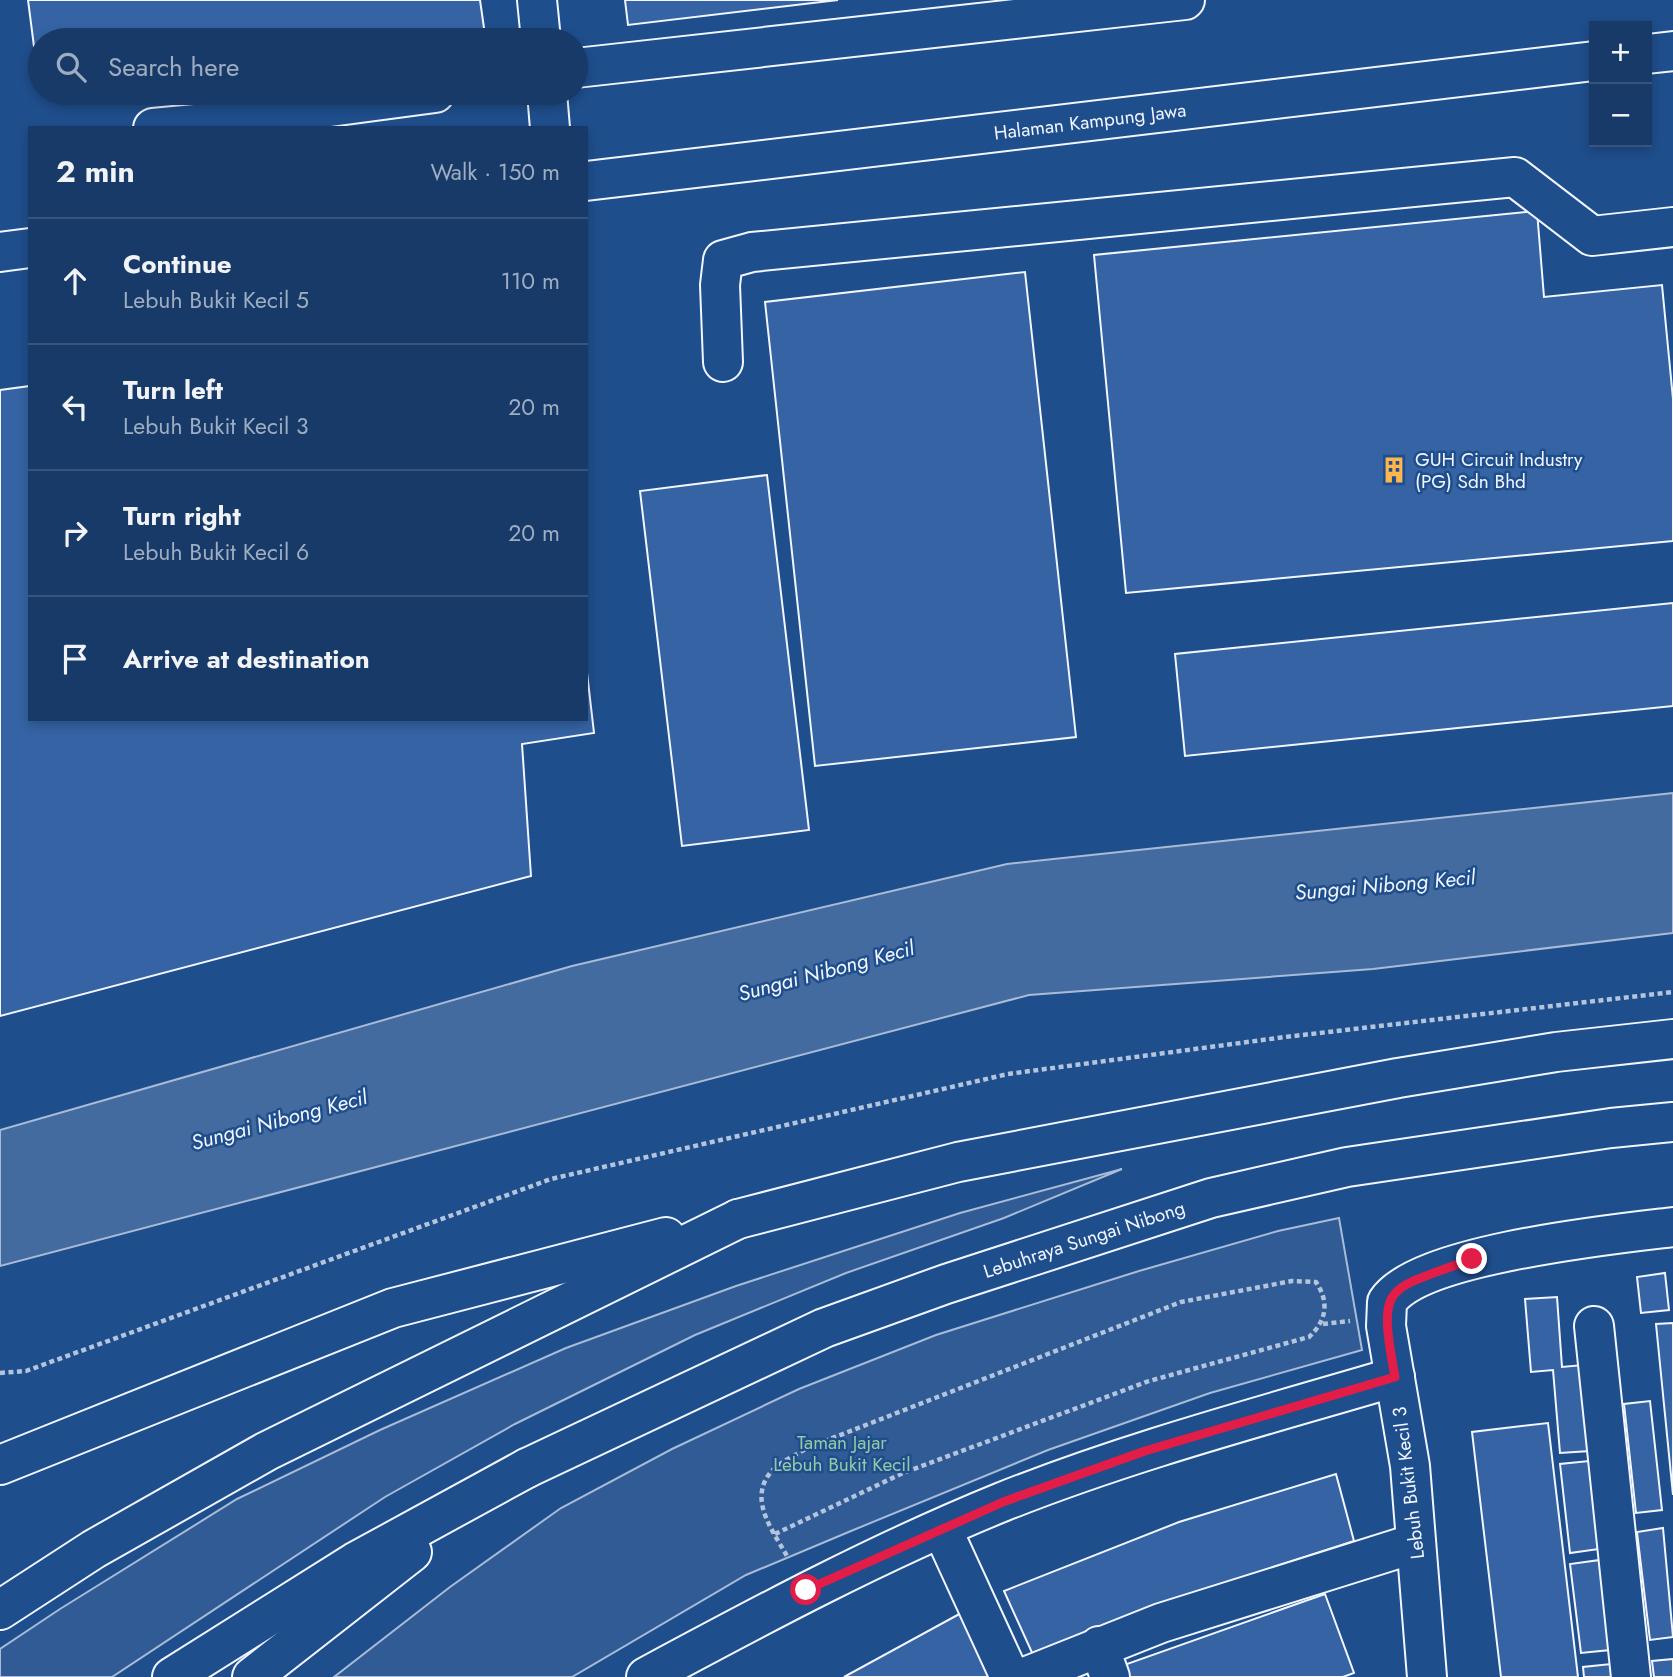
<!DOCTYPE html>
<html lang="en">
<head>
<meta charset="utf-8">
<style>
	body { margin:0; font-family:Jost,sans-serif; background:#20416f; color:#f1f3f6 }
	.controls { position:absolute; right:21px; top:21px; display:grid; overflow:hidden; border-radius:0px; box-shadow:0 4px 10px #0003 }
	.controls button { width:63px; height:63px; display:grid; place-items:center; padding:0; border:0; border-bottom:2px solid #36547d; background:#173a69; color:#f1f3f6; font:35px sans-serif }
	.stop { position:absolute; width:21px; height:21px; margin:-16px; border:5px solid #e11d48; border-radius:50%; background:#fff }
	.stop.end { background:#e11d48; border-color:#fff; box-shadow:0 2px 7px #0008 }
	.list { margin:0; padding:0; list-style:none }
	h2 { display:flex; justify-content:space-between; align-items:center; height:91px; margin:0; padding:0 28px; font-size:30px }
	h2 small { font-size:23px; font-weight:400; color:#9eadc0 }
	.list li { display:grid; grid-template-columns:46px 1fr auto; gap:21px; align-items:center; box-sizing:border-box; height:126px; padding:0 28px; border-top:2px solid #36547d }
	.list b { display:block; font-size:26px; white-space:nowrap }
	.list p { margin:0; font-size:23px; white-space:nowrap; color:#9eadc0 }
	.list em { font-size:23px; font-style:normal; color:#9eadc0 }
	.icon { flex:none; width:38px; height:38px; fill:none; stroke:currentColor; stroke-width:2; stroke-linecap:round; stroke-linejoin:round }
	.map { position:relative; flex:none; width:1673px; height:1677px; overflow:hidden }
	.search { position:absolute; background:#173a69; box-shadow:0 4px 10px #0003; left:28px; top:28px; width:560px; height:77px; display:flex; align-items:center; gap:18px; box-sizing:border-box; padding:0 24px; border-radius:38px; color:#9eadc0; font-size:26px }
	.panel { position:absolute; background:#173a69; box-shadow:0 4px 10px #0003; left:28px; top:126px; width:560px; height:595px; border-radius:0px }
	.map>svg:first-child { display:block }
	.built { fill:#305b95; stroke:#a8bbd7; stroke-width:2 }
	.water { fill:#446ba0; stroke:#a8bbd7; stroke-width:2 }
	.building { fill:#3563a3; stroke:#f2f6ff; stroke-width:2 }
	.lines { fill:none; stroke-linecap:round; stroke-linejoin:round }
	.minor-casing { stroke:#f2f6ff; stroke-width:42 }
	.major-casing { stroke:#f2f6ff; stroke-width:42 }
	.highway-casing { stroke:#f2f6ff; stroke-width:42 }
	.path { stroke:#b3c4dc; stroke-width:4.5; stroke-dasharray:5 3.5; stroke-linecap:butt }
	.minor { stroke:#1f4e8c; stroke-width:38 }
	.major { stroke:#1f4e8c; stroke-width:38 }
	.highway { stroke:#1f4e8c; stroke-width:38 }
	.route { stroke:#e11d48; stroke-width:9 }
	.labels { text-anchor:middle; stroke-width:5; stroke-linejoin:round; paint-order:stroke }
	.street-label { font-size:19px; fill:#f2f6ff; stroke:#1f4e8c }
	.poi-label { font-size:19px; fill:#f2f6ff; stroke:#1f4e8c; text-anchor:start }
	.park-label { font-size:19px; fill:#97c8a6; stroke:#1f4e8c }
	.water-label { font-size:21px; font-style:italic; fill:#f2f6ff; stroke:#1f4e8c }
</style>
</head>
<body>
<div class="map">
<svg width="1673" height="1677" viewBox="0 0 1673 1677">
	<rect width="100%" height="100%" fill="#1f4e8c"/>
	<g class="built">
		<path d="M1122 1169 1004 1218 846 1273 695 1335 515 1424 385 1497 112 1677H0V1649L60 1609 237 1499 380 1430 566 1348 736 1286 960 1213Z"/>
		<path d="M1339 1218 1362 1350 1210 1393 1048 1450 851 1531 746 1575 572 1677H334L450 1587 561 1508 672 1449 799 1389 936 1335 1139 1271 1278 1231Z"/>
	</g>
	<path class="water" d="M1673 793V933L1373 969 1029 995 0 1266V1130L572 966 1007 864Z"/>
	<g class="building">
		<path d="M28 0H480L485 35 445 40H40V93Z"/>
		<path d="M625 0H838L628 25Z"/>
		<path d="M1537 211 1544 297 1662 285 1673 399V541L1126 593 1094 255Z"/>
		<path d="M1025 272 1076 737 815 766 765 302Z"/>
		<path d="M30 386V719H586V664L594 733 522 744 531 876 0 1016V390Z"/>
		<path d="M767 475 809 830 682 846 640 491Z"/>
		<path d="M1673 603V706L1185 756 1175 654Z"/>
		<path d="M1665 1273 1669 1310 1641 1313 1637 1277Z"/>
		<path d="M1557 1297 1562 1367 1583 1365 1590 1451 1560 1453 1553 1370 1531 1372 1525 1299Z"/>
		<path d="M1673 1323V1495L1656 1324Z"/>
		<path d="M1650 1401 1662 1510 1636 1513 1624 1404Z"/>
		<path d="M1548 1423 1578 1677H1501L1472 1432Z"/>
		<path d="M1589 1461 1599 1549 1570 1553 1560 1464Z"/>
		<path d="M1336 1474 1354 1541 1219 1585 1034 1657 1004 1591 1179 1522Z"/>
		<path d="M1663 1528 1673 1637 1650 1640 1637 1532Z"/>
		<path d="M1600 1560 1610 1650 1581 1653 1570 1564Z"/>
		<path d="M1325 1594 1354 1673 1343 1677H1128L1124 1665Z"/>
		<path d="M963 1612 990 1677H844Z"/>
		<path d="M1673 1659V1677H1654L1652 1661Z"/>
		<path d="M1611 1664 1613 1677H1584L1583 1667Z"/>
	</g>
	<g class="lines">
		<g class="minor-casing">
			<g id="minor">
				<path d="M537 0 541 40"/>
				<path d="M1647 54 1673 51"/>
				<path d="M576 68 1185 0"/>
				<path d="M547 93 550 128"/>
				<path d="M217 122 435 93"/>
				<path d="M153 128 217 122 218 128"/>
				<path d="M586 181 1594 61"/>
				<path d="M0 252 30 248"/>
				<path d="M723 362 720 285 723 260 752 252 1515 177 1592 236 1673 227"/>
				<path d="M1594 1326 1631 1677"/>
				<path d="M942 1529 1010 1677"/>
				<path d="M1099 1646 1110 1677"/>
				<path d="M646 1677C763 1614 879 1552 1002 1502 1130 1451 1263 1416 1395 1377"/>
				<path d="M1025 1677 1161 1623 1416 1543"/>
				<path d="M1427 1677 1410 1466 1386 1326 1387 1302C1418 1254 1614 1234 1673 1227"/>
			</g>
		</g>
		<g class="major-casing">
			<g id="major">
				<path d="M738 1219 958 1162 1398 1078 1556 1052 1673 1039"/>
				<path d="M527 1468 824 1328 946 1284 1211 1198 1347 1167 1611 1128 1673 1122"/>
			</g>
		</g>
		<g class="highway-casing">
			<g id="highway">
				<path d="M0 1465 393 1308 666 1237"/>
				<path d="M0 1610 94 1549 267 1451 738 1219"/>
				<path d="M172 1677 355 1562 527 1468"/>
				<path d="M252 1677 412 1552"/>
			</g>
		</g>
		<g class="path">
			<path d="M1323 1324 1350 1321"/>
			<path d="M0 1373 26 1371 551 1179 1008 1074 1285 1037 1673 992"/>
			<path d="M775 1534 903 1473 1149 1381 1309 1337C1326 1321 1330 1303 1316 1282L1292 1281 1181 1302 807 1448C796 1455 778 1463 770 1473 748 1501 774 1532 788 1558"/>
		</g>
		<use href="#minor" class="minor"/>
		<use href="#major" class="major"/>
		<use href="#highway" class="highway"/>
	</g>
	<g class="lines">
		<path class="route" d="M806 1590 1003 1502 1145 1451 1395 1377C1377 1280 1386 1292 1472 1259"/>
	</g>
	<defs>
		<g id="building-bare" transform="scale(2.1)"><path d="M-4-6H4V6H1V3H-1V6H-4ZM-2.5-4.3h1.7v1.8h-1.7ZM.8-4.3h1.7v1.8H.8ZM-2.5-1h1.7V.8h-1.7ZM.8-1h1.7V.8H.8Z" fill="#ffb74d" stroke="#1f4e8c" stroke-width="2.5" paint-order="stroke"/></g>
	</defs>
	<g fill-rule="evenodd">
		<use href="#building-bare" x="1394" y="470"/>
	</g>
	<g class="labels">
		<g class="street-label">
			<text transform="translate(1090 121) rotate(-7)" y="7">Halaman Kampung Jawa</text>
			<text transform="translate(1084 1239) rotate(-18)" y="7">Lebuhraya Sungai Nibong</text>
			<text transform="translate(1408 1483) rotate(-97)" y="7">Lebuh Bukit Kecil 3</text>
		</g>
		<g class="poi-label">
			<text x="1415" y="466">GUH Circuit Industry<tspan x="1415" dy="22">(PG) Sdn Bhd</tspan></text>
		</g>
		<g class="park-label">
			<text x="842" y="1449">Taman Jajar<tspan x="842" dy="22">Lebuh Bukit Kecil</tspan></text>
		</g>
		<g class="water-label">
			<text transform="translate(1385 885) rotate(-5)" y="7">Sungai Nibong Kecil</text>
			<text transform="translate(826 971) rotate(-15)" y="7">Sungai Nibong Kecil</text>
			<text transform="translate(279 1120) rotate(-15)" y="7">Sungai Nibong Kecil</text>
		</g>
	</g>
</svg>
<div class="controls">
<button>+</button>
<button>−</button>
</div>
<div class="stop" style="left:806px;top:1590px"></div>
<div class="stop end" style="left:1472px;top:1259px"></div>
<div class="search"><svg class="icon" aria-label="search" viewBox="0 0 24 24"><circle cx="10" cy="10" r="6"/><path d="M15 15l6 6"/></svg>Search here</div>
<section class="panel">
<h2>2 min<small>Walk · 150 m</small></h2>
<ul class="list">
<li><svg class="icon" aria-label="ahead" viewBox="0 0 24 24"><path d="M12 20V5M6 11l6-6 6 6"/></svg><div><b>Continue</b><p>Lebuh Bukit Kecil 5</p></div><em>110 m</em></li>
<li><svg class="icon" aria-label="left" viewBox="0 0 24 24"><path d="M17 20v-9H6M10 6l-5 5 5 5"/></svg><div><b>Turn left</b><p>Lebuh Bukit Kecil 3</p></div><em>20 m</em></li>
<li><svg class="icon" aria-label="right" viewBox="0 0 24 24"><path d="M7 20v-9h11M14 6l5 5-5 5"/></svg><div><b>Turn right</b><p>Lebuh Bukit Kecil 6</p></div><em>20 m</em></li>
<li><svg class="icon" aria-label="arrive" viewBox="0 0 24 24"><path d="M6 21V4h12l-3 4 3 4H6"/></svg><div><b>Arrive at destination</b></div></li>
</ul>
</section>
</div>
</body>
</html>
